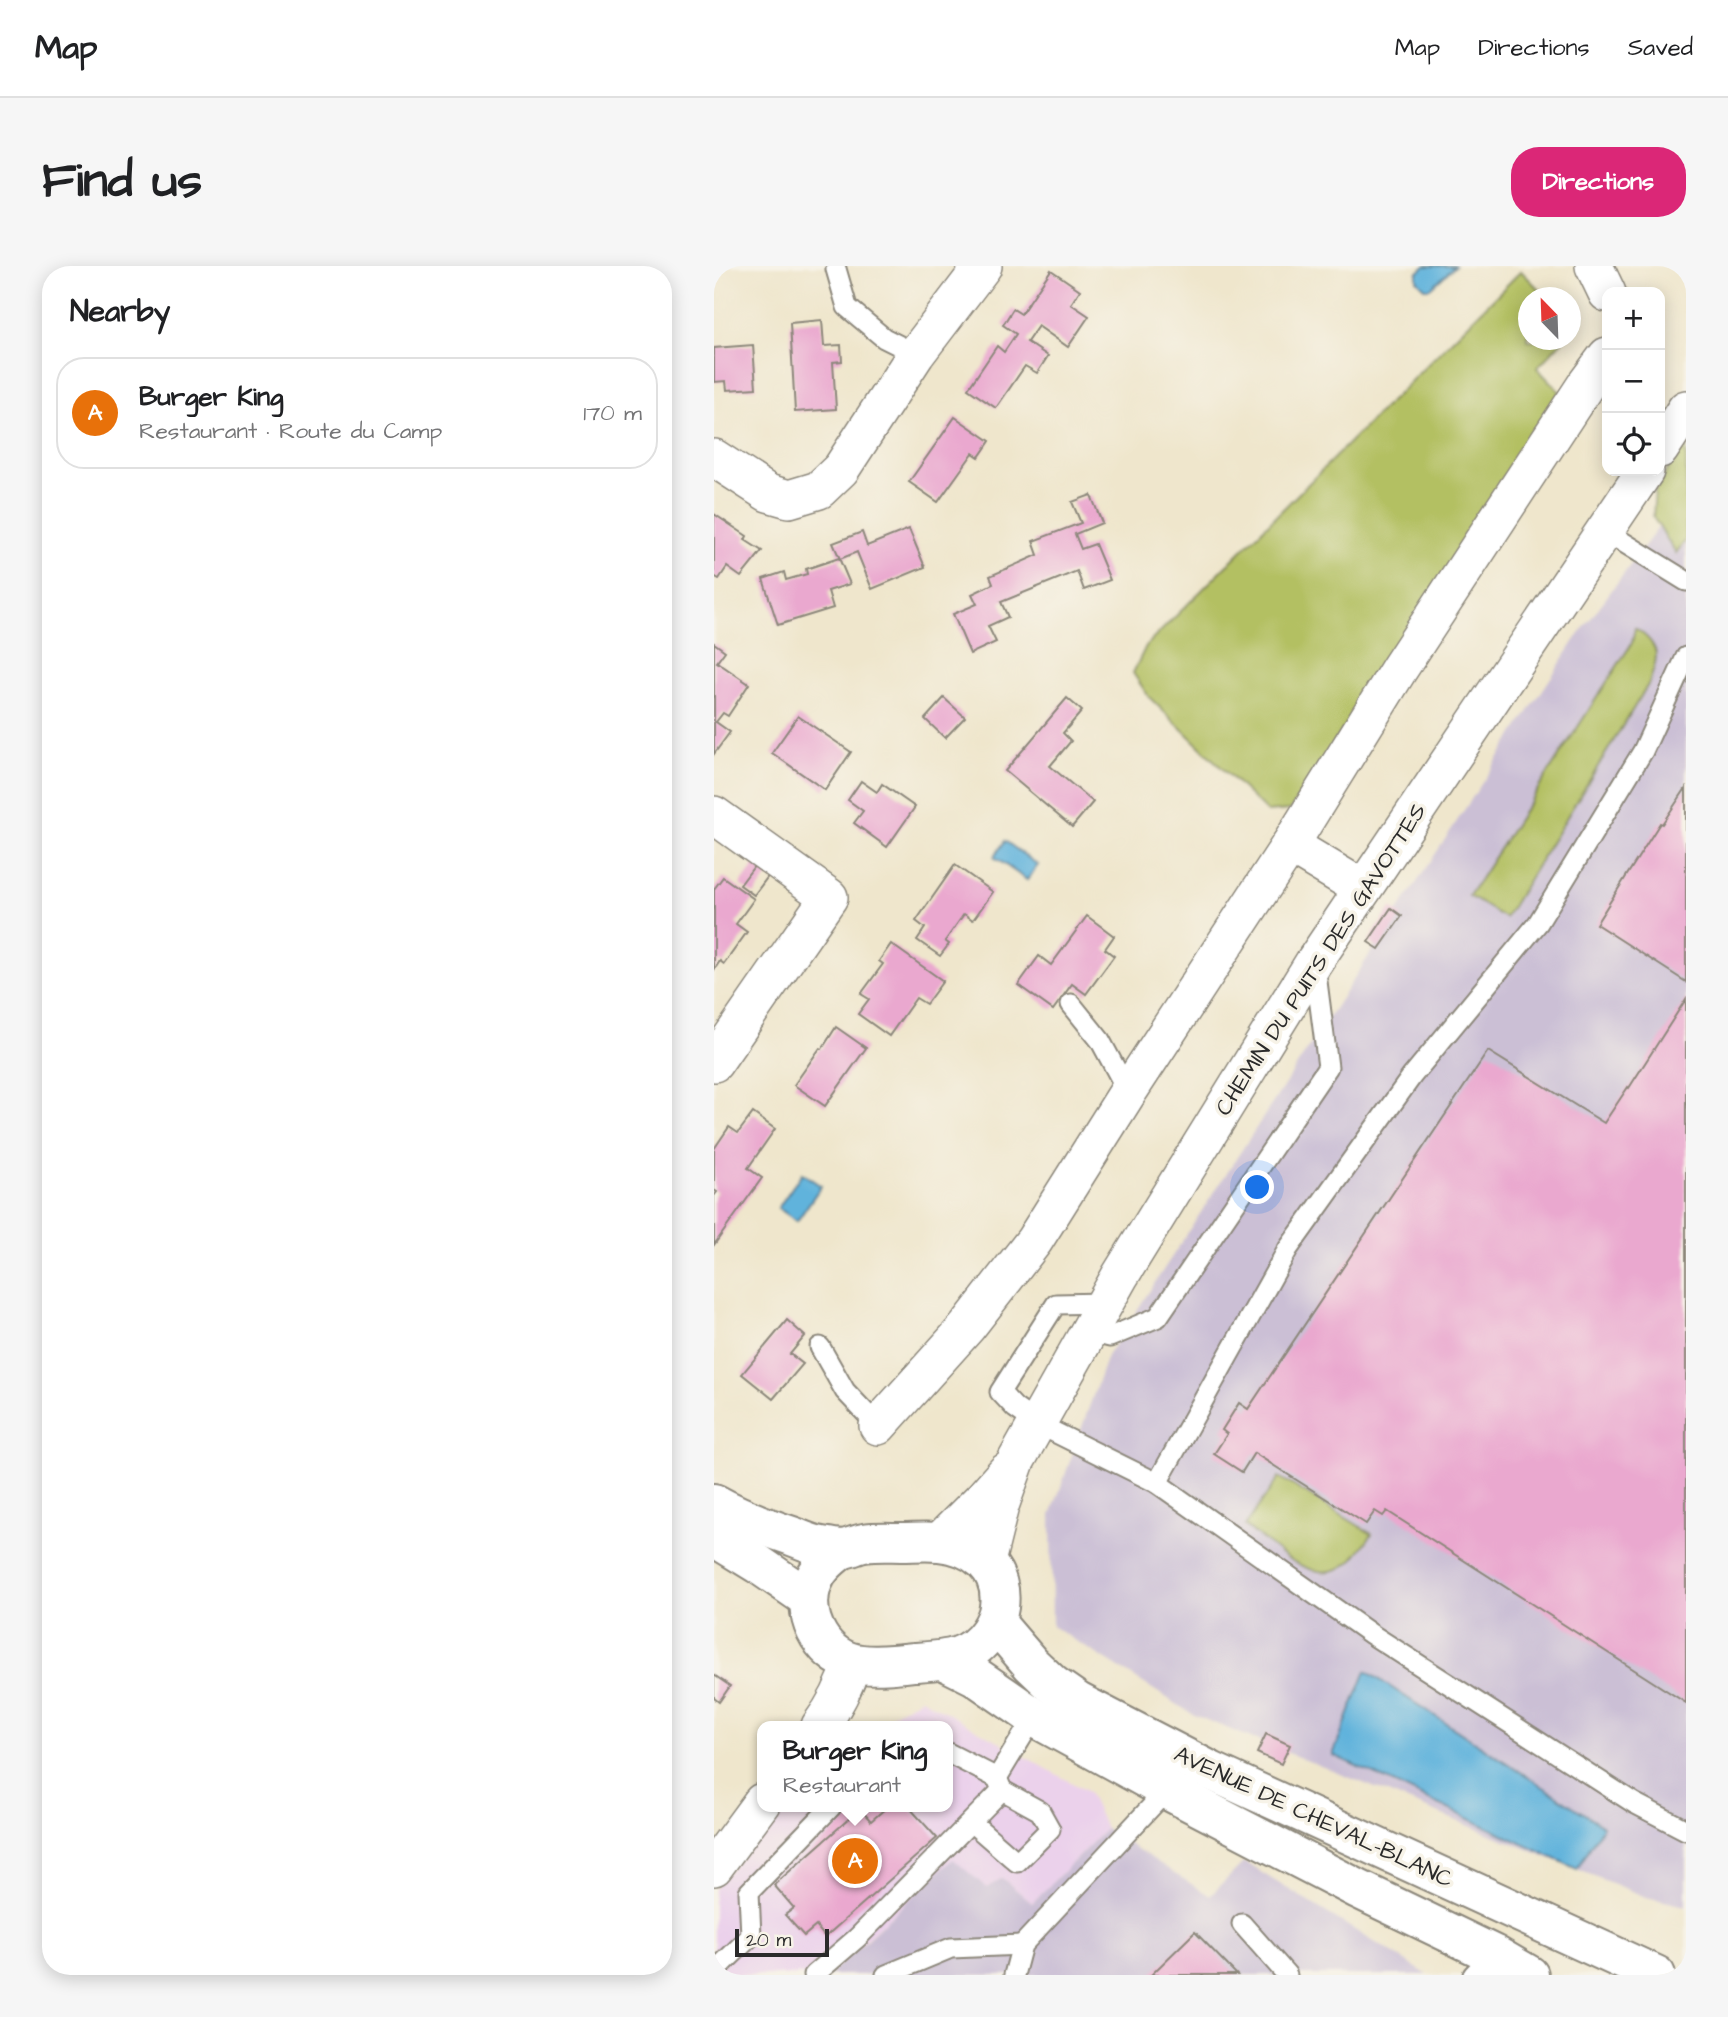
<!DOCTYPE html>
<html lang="en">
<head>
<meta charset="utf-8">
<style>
	body { margin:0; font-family:"Architects Daughter",sans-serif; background:#f6f6f6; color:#202124 }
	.controls { position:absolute; right:21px; top:21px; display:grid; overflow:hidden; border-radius:14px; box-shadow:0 4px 18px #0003 }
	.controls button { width:63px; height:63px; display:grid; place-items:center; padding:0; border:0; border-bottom:2px solid #e0e0e0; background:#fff; color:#202124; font:35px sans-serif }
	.compass { position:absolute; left:804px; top:21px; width:63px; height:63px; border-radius:50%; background:#fff; box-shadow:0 4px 18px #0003; rotate:337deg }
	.scale { position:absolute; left:21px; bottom:18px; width:94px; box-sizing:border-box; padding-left:7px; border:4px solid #2b2b2b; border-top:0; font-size:19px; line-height:24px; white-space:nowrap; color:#2b2b2b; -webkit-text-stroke:5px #f7f3e8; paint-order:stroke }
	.you { position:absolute; left:544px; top:922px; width:24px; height:24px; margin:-18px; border:5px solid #fff; border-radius:50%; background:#1a73e8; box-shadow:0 0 0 10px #1a73e833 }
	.badge { display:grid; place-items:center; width:46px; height:46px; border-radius:50%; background:#db2777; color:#fff; font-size:23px; font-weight:700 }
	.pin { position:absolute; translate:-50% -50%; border:4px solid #fff; box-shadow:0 2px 7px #0006 }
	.popup { position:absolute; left:43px; top:1455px; width:196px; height:91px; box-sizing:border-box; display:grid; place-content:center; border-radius:14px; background:#fff; filter:drop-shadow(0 2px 5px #0005); font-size:23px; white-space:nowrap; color:#757577 }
	.popup b { font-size:26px; color:#202124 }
	.popup::after { content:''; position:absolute; left:50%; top:100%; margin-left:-14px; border:14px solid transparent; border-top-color:#fff }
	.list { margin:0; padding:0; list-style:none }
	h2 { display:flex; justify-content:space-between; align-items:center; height:91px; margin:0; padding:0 28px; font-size:30px }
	h2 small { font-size:23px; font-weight:400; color:#757577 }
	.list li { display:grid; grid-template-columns:46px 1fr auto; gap:21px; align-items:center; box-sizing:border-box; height:112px; margin:0 14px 14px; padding:0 14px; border:2px solid #e0e0e0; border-radius:28px }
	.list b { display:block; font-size:26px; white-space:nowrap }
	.list p { margin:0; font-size:23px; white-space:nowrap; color:#757577 }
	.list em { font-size:23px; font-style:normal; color:#757577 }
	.icon { flex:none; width:38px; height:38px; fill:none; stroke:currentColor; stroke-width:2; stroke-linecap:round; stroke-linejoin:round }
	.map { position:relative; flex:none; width:972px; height:1709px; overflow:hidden; border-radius:28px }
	header { display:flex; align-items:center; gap:42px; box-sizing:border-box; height:98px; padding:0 35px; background:#fff; border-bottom:2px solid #e0e0e0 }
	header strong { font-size:33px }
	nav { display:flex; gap:38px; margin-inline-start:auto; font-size:24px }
	.intro { display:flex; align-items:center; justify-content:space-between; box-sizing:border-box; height:168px; padding:0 42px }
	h1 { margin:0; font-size:49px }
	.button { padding:18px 32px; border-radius:28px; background:#db2777; color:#fff; font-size:24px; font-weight:700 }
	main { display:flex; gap:42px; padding:0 42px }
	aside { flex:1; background:#fff; border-radius:28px; box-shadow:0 4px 18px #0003 }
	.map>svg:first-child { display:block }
	.built { fill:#ebd1eb }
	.industrial { fill:#cbbfd5 }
	.green { fill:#b3c062; stroke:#6f7646; stroke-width:2 }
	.water { fill:#60b3dc; stroke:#466f84; stroke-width:2 }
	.building { fill:#eaa8cf }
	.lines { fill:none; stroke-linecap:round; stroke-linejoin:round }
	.lane-casing { stroke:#8d887c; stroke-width:23 }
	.street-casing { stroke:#8d887c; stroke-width:40 }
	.secondary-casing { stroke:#8d887c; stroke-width:42 }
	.lane { stroke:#fff; stroke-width:19 }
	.street { stroke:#fff; stroke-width:37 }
	.secondary { stroke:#fff; stroke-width:38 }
	.labels { text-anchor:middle; stroke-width:7; stroke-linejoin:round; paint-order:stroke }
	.street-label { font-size:23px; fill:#2b2b2b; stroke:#f7f3e8 }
</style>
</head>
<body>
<header>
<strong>Map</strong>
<nav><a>Map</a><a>Directions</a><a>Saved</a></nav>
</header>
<div class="intro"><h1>Find us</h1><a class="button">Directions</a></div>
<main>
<aside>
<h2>Nearby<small></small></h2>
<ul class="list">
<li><span class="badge" style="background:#e8710a">A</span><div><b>Burger King</b><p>Restaurant · Route du Camp</p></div><em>170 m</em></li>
</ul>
</aside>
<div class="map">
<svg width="972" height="1709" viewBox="0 0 972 1709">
	<rect width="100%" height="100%" fill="#f7f3e8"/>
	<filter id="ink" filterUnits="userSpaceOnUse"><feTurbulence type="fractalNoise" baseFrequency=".0143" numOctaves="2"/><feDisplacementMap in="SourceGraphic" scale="14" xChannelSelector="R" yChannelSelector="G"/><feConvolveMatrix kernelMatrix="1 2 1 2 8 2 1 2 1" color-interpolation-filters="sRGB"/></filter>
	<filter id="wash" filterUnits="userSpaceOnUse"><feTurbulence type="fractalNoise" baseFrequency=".00686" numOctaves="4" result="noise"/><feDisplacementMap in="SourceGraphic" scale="28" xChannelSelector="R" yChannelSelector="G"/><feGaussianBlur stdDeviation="1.57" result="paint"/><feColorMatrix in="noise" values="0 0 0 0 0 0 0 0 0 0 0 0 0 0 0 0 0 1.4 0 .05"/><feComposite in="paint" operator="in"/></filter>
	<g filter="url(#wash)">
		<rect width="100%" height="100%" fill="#efe6cc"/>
		<path class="built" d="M207 1432 374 1526 392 1563 318 1637 288 1612 273 1623 239 1594 113 1709H0V1623L71 1541H234V1460H166L182 1446Z"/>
		<g class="industrial">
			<path d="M972 224V1640L932 1631 480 1449 338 1360 337 1249 393 1090 866 367Z"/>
			<path d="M392 1563 496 1630 530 1596 714 1709H115L239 1593 273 1622 288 1612 318 1637Z"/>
		</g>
		<g class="green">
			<path d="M807 5 833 31 814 32V74H849L823 102 848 128 576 544 553 546 435 431 419 407 432 380Z"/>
			<path d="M972 173V274L962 287 939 251 941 224Z"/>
			<path d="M921 362C947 380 945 389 935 417L791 652 755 630 918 377Z"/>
			<path d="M565 1211 658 1268C651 1277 645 1287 637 1295 603 1326 560 1281 531 1260Z"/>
		</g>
		<g class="water">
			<path d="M711 0H741L717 22H711L703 14V7Z"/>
			<path d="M291 575 324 599 313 614 280 591Z"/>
			<path d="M88 907 107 920 83 955 64 942Z"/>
			<path d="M652 1405 889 1560 863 1603 619 1489Z"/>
		</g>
		<g id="blocks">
			<g class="building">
				<path d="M337 4 366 24 357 38 375 50 354 81 324 60 313 76 334 90 323 107 311 100 282 142 254 123 283 80 290 86 302 68 289 59 299 43 307 48Z"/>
				<path d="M108 54 110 80 127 79 128 95 119 96 122 143 81 146 76 57Z"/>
				<path d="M39 79 42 122 13 124 12 115 0 116V82Z"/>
				<path d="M241 151 276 175 265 191 259 187 224 236 195 216Z"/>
				<path d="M377 229 388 257 361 268 367 283 381 278 396 314 370 324 363 305 287 336 294 351 274 360 282 376 256 388 239 348 263 338 258 328 279 318 276 310 324 289 319 275 367 257 358 236Z"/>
				<path d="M0 248 33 270 31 274 48 285 27 311 13 301 5 313 0 310Z"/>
				<path d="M195 263 211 301 158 323 143 286 126 293 119 277 148 266 153 280Z"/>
				<path d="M125 292 136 318 114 325 119 342 64 359 49 313 70 306 72 314 93 308 92 303Z"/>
				<path d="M0 377 11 385 3 396 35 418 14 450 9 447 2 456 16 466 0 488Z"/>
				<path d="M230 432 251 451 231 472 211 453Z"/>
				<path d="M353 432 368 445 349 467 357 475 336 500 379 536 358 561 291 505Z"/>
				<path d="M84 450 137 486 111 524 58 487Z"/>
				<path d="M147 515 163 526 168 518 201 541 173 581 140 557 149 545 134 534Z"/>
				<path d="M972 522V716L882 658 946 557 948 558Z"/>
				<path d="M44 595 58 605 40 629 26 619Z"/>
				<path d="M241 599 279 626 259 654 250 648 231 675 235 678 226 690 203 674 211 662 202 655Z"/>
				<path d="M9 611 40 633 22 658 33 666 10 698 6 695 0 704V623Z"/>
				<path d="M677 642 688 650 665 683 654 676Z"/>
				<path d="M373 650 400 670 391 683 400 690 372 728 358 718 339 744 304 719 325 690 337 699Z"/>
				<path d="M177 678 229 715 212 738 202 732 175 770 144 748 155 733 147 728 169 698 165 695Z"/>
				<path d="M972 733V1437L673 1245 669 1250 661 1245 652 1258 540 1187 528 1206 500 1188 513 1168 508 1164 525 1137 534 1143 774 785 890 857 914 821 915 822Z"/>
				<path d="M122 761 152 782 111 840 80 819 106 782 108 783Z"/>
				<path d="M39 847 61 863 34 902 48 912 0 979V930L3 926 0 924V883L15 861 24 867Z"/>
				<path d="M73 1054 91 1070 76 1088 89 1098 59 1133 28 1108Z"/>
				<path d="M0 1409 16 1420 5 1436 0 1432Z"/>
				<path d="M552 1468 576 1479 567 1498 543 1487Z"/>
				<path d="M173 1541H195L223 1572 111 1671 102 1660 90 1670 71 1649 80 1642 60 1619 146 1543 157 1555Z"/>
				<path d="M481 1666 523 1709H437Z"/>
			</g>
		</g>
	</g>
	<g filter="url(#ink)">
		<use href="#blocks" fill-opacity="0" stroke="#8d887c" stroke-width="2"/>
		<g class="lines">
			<g class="lane-casing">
				<g id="lane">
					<path d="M122 3 133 41 170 72 202 88"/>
					<path d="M891 265 972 315"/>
					<path d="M357 738 386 774 414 826"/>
					<path d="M391 1037 342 1038 286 1126 301 1142 324 1158 443 1217 657 1368 920 1537 972 1564"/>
					<path d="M375 1066 396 1071 444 1051 614 801 601 700"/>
					<path d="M106 1081 131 1125 164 1160"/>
					<path d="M443 1217 574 983 698 810 824 657 929 485 972 391"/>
					<path d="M283 1512 320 1451"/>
					<path d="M257 1556 303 1596 336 1563 326 1545 288 1524"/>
					<path d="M528 1658 573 1709"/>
					<path d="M0 1706 37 1670 35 1626 117 1541"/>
					<path d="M100 1709 143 1672 288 1524 283 1512 234 1487"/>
					<path d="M172 1709 237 1682 308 1679"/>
					<path d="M300 1709 308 1679 453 1524"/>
					<path d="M759 1709 779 1688"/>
				</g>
			</g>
			<g class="street-casing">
				<g id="street">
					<path d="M880 0 893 27"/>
					<path d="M946 183 972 143"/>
					<path d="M0 192 54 227 75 233 105 224 127 203 202 88 269 0"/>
					<path d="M0 549 115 631 0 797"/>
					<path d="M576 579 649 623"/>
					<path d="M164 1160 253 1061 320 975 414 826 576 579 685 403 873 117 893 90"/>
					<path d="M225 1276 268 1233 292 1206"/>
					<path d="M272 1296 286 1240 302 1195 406 1010 600 696 931 205"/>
					<path d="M106 1460C121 1440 131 1421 138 1397"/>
					<path d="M0 1601 48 1536"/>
				</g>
			</g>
			<g class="secondary-casing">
				<g id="secondary">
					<path d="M0 1237C25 1251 51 1261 78 1270 88 1274 98 1279 108 1280 115 1281 123 1283 129 1283 136 1282 143 1278 150 1277 162 1275 175 1276 187 1276 199 1276 212 1275 225 1276 260 1279 290 1302 285 1341 284 1351 280 1358 275 1366 256 1394 231 1394 200 1396 182 1398 165 1400 147 1398 111 1394 87 1354 98 1319 103 1303 115 1293 128 1283"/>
					<path d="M0 1271 44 1298 95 1333"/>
					<path d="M281 1356 317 1398 338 1418 364 1436 497 1505 942 1709"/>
					<path d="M229 1394 261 1410 320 1451 453 1524 644 1623 779 1688 815 1709"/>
				</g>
			</g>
			<use href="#lane" class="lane"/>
			<use href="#street" class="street"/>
			<use href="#secondary" class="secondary"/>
		</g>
	</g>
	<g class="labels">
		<g class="street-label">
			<text transform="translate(606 693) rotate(-57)" y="8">CHEMIN DU PUITS DES GAVOTTES</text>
			<text transform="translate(600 1550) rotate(25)" y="8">AVENUE DE CHEVAL-BLANC</text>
		</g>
	</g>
</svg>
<div class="controls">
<button>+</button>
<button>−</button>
<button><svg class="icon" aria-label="locate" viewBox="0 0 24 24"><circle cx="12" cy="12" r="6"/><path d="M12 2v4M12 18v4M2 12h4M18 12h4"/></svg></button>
</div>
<svg class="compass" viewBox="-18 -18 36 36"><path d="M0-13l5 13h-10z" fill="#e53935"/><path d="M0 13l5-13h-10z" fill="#757577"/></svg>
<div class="scale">20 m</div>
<div class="you"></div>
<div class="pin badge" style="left:141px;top:1595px;background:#e8710a">A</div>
<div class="popup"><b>Burger King</b>Restaurant</div>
</div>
</main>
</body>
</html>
